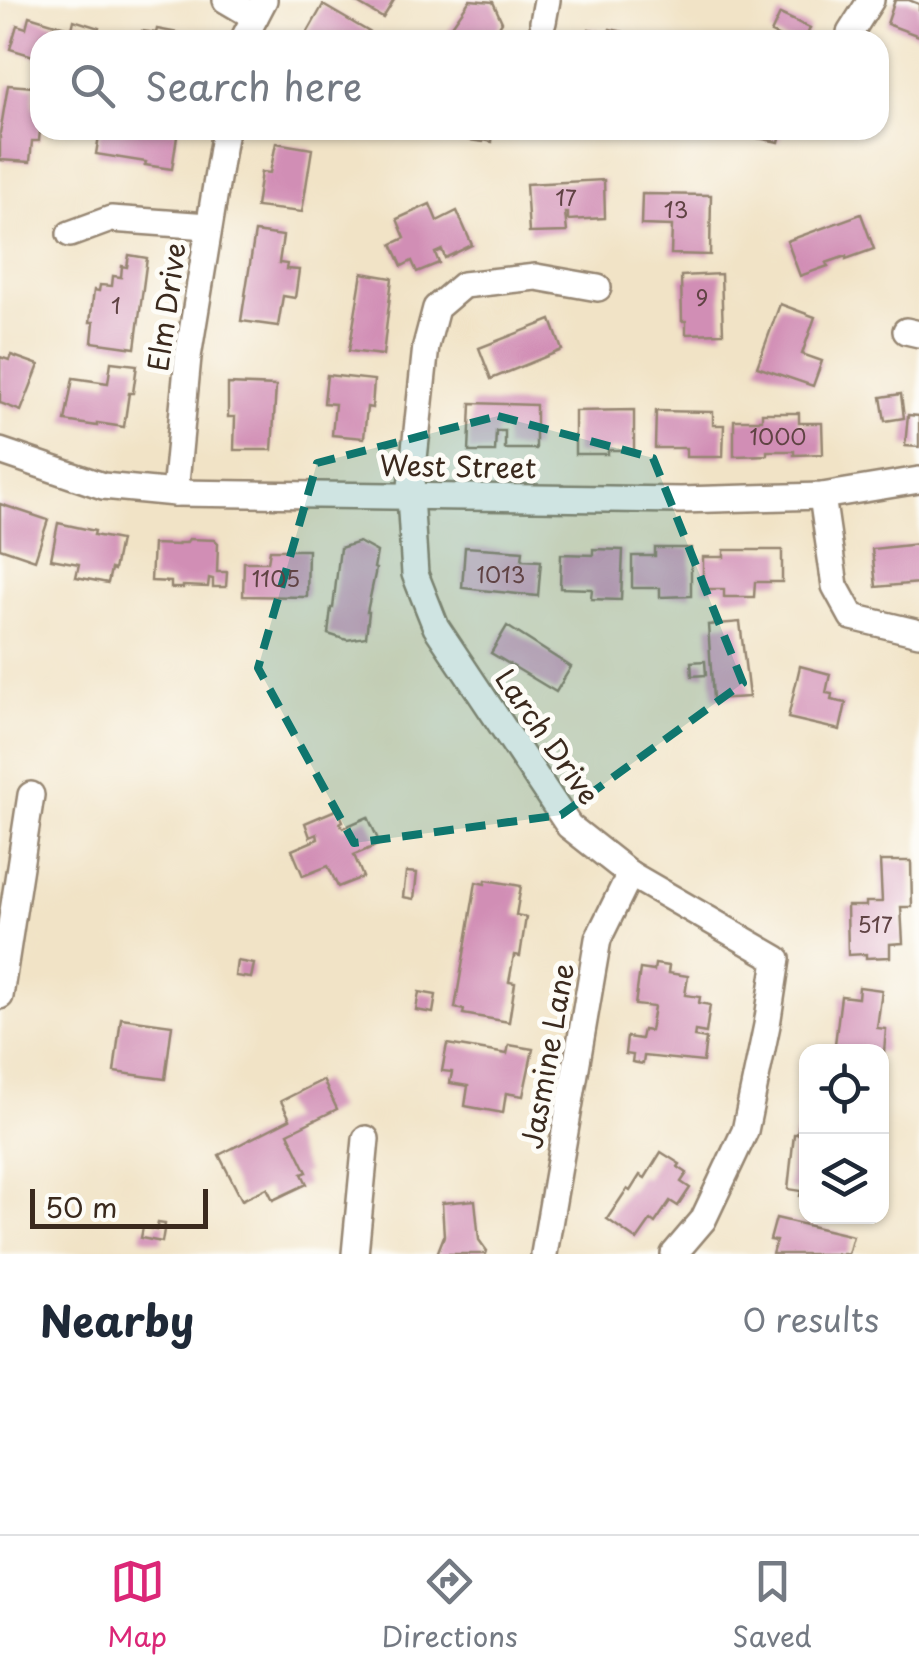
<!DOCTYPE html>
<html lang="en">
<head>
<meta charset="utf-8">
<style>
	body { margin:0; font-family:"Playpen Sans",sans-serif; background:#f2f2f3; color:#1f2937 }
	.controls { position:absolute; right:30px; bottom:30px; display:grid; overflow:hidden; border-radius:20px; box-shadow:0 2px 8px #0004 }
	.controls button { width:90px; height:90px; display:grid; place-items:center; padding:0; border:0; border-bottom:2px solid #e0e1e3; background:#fff; color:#1f2937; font:50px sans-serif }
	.scale { position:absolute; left:30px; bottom:25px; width:178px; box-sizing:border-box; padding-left:10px; border:5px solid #3b2a1e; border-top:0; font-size:28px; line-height:35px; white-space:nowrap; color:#3b2a1e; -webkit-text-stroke:8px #fdfcf7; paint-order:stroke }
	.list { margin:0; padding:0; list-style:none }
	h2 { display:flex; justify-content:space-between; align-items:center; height:130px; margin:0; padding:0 40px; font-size:42px }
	h2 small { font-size:32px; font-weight:400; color:#747a83 }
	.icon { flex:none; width:55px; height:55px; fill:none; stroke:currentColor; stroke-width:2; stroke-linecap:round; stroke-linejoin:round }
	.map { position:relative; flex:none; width:919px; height:1254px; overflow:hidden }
	.search { position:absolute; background:#fff; box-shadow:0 2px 8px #0004; left:30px; right:30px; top:30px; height:110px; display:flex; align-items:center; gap:25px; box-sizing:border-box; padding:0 35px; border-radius:30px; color:#747a83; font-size:38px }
	.sheet { height:280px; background:#fff }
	nav { display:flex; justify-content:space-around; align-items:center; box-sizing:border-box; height:140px; border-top:2px solid #e0e1e3; background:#fff; font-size:28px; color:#747a83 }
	nav a { display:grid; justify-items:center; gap:5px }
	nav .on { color:#db2777 }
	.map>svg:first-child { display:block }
	.building { fill:#d18eb5 }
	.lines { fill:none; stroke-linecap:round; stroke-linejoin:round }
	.minor-casing { stroke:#968672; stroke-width:30 }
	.minor { stroke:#fff; stroke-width:25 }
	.marked { fill:#0f766e; fill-opacity:0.2; stroke:#0f766e; stroke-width:8; stroke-dasharray:20 12; stroke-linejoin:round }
	.labels { text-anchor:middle; stroke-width:10; stroke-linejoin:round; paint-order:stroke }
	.number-label { font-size:22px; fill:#604344 }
	.street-label { font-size:28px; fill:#3b2a1e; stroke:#fdfcf7 }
</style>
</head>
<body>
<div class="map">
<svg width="919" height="1254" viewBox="0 0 919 1254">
	<rect width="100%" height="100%" fill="#fdfcf7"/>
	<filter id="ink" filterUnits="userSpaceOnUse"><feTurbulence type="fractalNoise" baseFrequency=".01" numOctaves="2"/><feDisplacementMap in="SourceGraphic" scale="20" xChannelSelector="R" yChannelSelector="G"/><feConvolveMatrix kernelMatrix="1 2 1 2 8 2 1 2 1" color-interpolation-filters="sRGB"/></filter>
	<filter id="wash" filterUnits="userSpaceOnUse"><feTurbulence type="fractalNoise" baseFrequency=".0048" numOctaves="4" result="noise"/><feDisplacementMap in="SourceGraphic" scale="40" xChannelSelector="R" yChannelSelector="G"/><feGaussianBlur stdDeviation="2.25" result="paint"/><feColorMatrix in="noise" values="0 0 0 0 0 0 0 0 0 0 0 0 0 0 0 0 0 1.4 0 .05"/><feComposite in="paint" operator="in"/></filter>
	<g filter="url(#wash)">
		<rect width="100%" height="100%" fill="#f1e3c6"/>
		<g id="blocks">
			<g class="building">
				<path d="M352 0H394L383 18Z"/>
				<path d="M470 0 493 2 502 22 490 40H442Z"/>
				<path d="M895 0H909L919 4V36L887 24Z"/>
				<path d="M323 5 383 40H315L306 35Z"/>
				<path d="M780 14 810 28 805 40H786L771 33Z"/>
				<path d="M29 16 72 29 74 20 99 28 96 40H40V58L10 49 17 25 26 28Z"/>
				<path d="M157 29 194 36 193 40H140L142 31 156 33Z"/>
				<path d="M589 29 608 33 610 29 637 35 636 40H585Z"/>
				<path d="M8 85 34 87 33 107 40 108V130L39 141H32L30 162 0 160V133Z"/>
				<path d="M100 130H178L172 169 145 165 146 162 96 154Z"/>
				<path d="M446 130H493L492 142 484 140 483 142 445 137Z"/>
				<path d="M725 130H782L779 142 725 132Z"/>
				<path d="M276 143 312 149 302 212 256 207 261 172 270 173Z"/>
				<path d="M604 180 605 218 568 220V213H565L567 232 529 233 526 184Z"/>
				<path d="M642 194 711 195 710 255 671 254 672 226 641 225Z"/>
				<path d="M430 204 437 221 457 211 472 245 445 258 442 250 435 253 439 263 417 272 412 261 402 266 392 244 405 238 397 219Z"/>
				<path d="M861 214 874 249 846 259V256L826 263 828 266 800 276 787 241Z"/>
				<path d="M255 232 283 236 279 263 287 264 286 269 299 270 295 298 283 296 278 326 241 321Z"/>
				<path d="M129 255 147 258 135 348 92 342 94 322H90L94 290 99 291 100 285 112 286 113 276 121 277 122 266 127 267Z"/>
				<path d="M362 273 392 278 383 355 349 351Z"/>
				<path d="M721 274 723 333 686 334V321H682L681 276Z"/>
				<path d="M780 304 815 317 802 354 822 361 813 386 757 367Z"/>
				<path d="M551 320 562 350 491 379 479 348Z"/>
				<path d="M11 355 39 365 21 411 0 403V357L9 360Z"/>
				<path d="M111 362 137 365 133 393H129L124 427 97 423V426L65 421 73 378 108 383Z"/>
				<path d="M327 375 374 380 372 408 367 407 364 438 332 435 335 404 324 403Z"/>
				<path d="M228 384 276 386 272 450H234L235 417H228Z"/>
				<path d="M901 394 904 418 885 421 881 397Z"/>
				<path d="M471 403 536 405V449H505V431H496L495 452H469Z"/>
				<path d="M634 410V450H608V454H575V411Z"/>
				<path d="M656 411 713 412V425H724L723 457H686V448H655Z"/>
				<path d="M762 413H799V423H822L823 454 794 455V451H767V455L734 456V420H762Z"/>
				<path d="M908 415 919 416V447L905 446Z"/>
				<path d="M0 504 48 520 35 560 0 548Z"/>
				<path d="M58 523 95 531 94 535 120 540 114 570 111 569 108 583 76 577 79 564 51 559Z"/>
				<path d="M189 539 215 540 218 543 217 572H227L226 587H213V579L209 578 208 587 183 586V588H171V582L151 581 153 544 178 545 179 543H186Z"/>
				<path d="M359 542 377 552 374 568 376 569 367 612H369L366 637 347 640 328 634 331 608H333L340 548Z"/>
				<path d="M919 544V583L876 587 872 549Z"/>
				<path d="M465 547 523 551 522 560 541 561 538 596 462 588Z"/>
				<path d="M655 548H691V596L660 597V588H632V556H655Z"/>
				<path d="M593 549 623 550 621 600 591 599 592 589 560 588 561 554 593 555Z"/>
				<path d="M270 550H308L307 597 243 596 244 562H268Z"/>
				<path d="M724 550H782V582H755L754 597H724V589H703V557H724Z"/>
				<path d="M740 622 749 697 713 699 708 625Z"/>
				<path d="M507 626 571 667 556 692 491 653Z"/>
				<path d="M705 661 706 675 692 676 691 662Z"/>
				<path d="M800 666 830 674 826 693 832 694 831 700 846 703 840 730 788 718Z"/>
				<path d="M338 809 343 821 340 823 343 828 368 817 380 844 354 855 363 877 338 887 328 866 303 876 292 850 318 839 317 834 310 837 305 823Z"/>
				<path d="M880 861H911L912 907H901L903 943 890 944V957L866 958V954L848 955 847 906H866V902H882Z"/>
				<path d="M406 872 417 873 414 899 403 897Z"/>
				<path d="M486 880 521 886 516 915 526 917 520 956 514 955 509 982 515 983 509 1022 463 1014 464 1010 455 1008 476 882 485 884Z"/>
				<path d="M237 961 254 964 251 978 235 976Z"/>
				<path d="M655 964 669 966 668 973 688 976 685 995 700 997 699 1003 710 1005 706 1033 695 1031 694 1037 706 1039 703 1062 644 1056 643 1064 632 1062 633 1055 625 1054 627 1037 641 1039 643 1030 650 1031 654 1007 635 1005 640 969 654 971Z"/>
				<path d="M859 987 882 990 877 1028 886 1029 884 1052H834L841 996 858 998Z"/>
				<path d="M419 992 436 995 433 1013 416 1010Z"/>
				<path d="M121 1018 172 1025 165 1079 114 1072Z"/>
				<path d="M447 1044 507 1054 509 1045 533 1049 523 1096 506 1093 503 1113 465 1106 468 1086 450 1083 452 1072 442 1071Z"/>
				<path d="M323 1080 337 1109 288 1133 307 1172 302 1174 307 1184 273 1200 267 1188 242 1200 219 1155 290 1119 281 1101Z"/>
				<path d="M799 1125 806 1126V1197L800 1196 801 1191 788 1189 794 1134H797Z"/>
				<path d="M661 1152 680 1164 678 1167 687 1173 681 1182 690 1188 678 1206 670 1201 655 1223 651 1220 637 1240 607 1219 627 1189 630 1191 640 1175 645 1178Z"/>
				<path d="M475 1200 479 1240 487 1251 486 1254H437L444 1236 442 1203Z"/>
				<path d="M776 1218 853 1236 848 1254H772L776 1241 770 1240Z"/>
				<path d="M158 1223 165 1224 162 1242 141 1238 143 1227 156 1230Z"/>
			</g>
		</g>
	</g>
	<g filter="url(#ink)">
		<use href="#blocks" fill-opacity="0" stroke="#968672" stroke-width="2.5"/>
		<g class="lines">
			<g class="minor-casing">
				<g id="minor">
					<path d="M226 0 255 17"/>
					<path d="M543 22 547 0"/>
					<path d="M850 33 871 0"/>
					<path d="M243 40 264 0"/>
					<path d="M70 234 111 219 208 226"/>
					<path d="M598 288 536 277 463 285 436 308 426 346 410 496 415 574 436 627 569 826 630 874 777 959 767 1025 745 1131 703 1220 674 1254"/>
					<path d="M906 331 919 334"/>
					<path d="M0 451 103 486 175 493 681 500 822 496 919 480"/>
					<path d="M175 493 188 357 225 130"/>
					<path d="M822 496 835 586 852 617 919 633"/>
					<path d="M0 996 31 795"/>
					<path d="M355 1254 366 1139"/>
					<path d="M544 1254 598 939 630 874"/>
				</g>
			</g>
			<use href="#minor" class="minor"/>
		</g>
	</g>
	<path class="marked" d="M498 416 653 458 743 683 561 815 354 843 258 668 317 463Z"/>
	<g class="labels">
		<g class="number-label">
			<text x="566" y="206">17</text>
			<text x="676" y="218">13</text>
			<text x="702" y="306">9</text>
			<text x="116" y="314">1</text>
			<text x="778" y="445">1000</text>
			<text x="501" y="583">1013</text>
			<text x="276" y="587">1105</text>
			<text x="875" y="933">517</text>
		</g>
		<g class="street-label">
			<text transform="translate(167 307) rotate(-82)" y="10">Elm Drive</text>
			<text transform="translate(458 467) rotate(1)" y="10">West Street</text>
			<text transform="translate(547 737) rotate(55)" y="10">Larch Drive</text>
			<text transform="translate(548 1056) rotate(-80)" y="10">Jasmine Lane</text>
		</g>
	</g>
</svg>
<div class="controls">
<button><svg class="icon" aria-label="locate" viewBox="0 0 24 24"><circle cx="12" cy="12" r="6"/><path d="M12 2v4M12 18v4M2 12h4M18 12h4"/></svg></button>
<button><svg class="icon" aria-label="layers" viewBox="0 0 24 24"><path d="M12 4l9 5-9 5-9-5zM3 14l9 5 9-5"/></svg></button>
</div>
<div class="scale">50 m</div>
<div class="search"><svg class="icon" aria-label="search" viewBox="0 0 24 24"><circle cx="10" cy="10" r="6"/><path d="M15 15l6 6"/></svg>Search here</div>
</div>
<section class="sheet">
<h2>Nearby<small>0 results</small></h2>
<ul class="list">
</ul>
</section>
<nav>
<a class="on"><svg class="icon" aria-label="map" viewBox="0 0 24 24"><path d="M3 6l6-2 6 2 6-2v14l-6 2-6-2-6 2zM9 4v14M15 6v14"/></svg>Map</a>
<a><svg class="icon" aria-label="directions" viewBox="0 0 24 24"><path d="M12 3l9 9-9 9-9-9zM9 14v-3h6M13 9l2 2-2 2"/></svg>Directions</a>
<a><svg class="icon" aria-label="saved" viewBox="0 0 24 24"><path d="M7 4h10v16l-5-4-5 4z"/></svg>Saved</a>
</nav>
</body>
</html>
